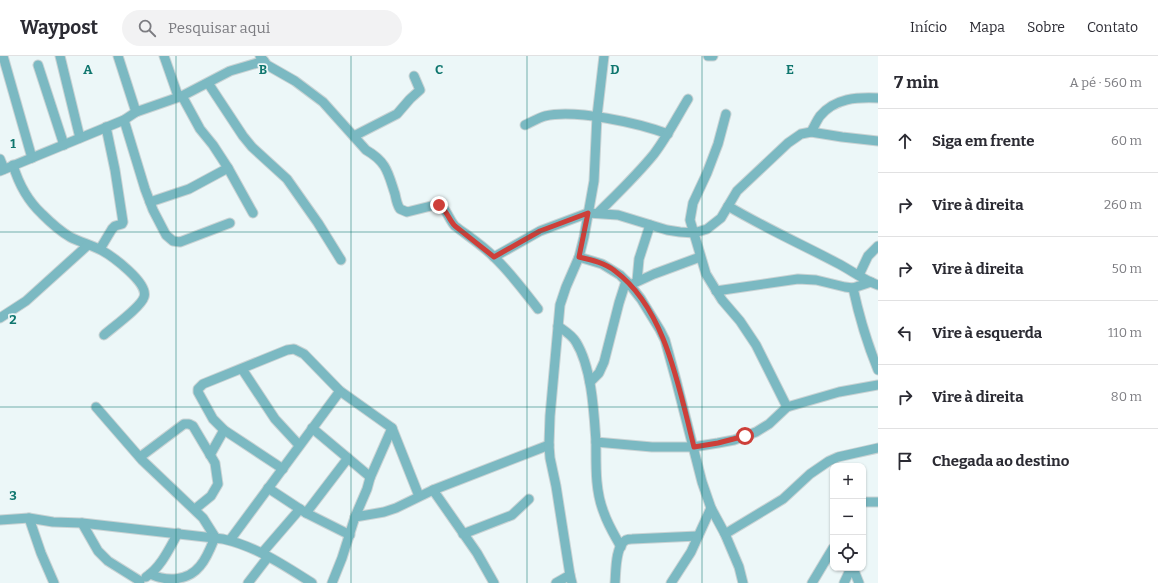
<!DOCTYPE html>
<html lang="pt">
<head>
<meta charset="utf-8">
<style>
	body { margin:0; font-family:Bitter,serif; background:#f2f2f3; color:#2b2b33 }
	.controls { position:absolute; right:12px; bottom:12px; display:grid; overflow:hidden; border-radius:8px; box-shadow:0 1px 3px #0004 }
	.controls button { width:36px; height:36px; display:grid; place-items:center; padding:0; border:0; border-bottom:1px solid #e1e1e2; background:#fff; color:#2b2b33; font:20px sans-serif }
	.stop { position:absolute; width:12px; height:12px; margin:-9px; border:3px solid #cd3f39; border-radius:50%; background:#fff }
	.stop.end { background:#cd3f39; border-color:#fff; box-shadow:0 1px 4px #0008 }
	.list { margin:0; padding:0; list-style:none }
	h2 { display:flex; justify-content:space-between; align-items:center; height:52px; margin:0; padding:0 16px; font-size:17px }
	h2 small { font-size:13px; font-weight:400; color:#7c7c81 }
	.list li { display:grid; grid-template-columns:26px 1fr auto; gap:12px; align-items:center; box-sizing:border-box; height:64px; padding:0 16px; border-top:1px solid #e1e1e2 }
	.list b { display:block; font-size:15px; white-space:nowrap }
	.list em { font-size:13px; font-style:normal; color:#7c7c81 }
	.icon { flex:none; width:22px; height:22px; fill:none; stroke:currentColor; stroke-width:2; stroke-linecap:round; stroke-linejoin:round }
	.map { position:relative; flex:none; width:878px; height:527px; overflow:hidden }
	header { display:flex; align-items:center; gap:24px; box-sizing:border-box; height:56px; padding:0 20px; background:#fff; border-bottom:1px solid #e1e1e2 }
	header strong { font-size:19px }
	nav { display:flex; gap:22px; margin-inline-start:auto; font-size:14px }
	.search { width:280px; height:36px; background:#f2f2f3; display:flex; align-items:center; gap:10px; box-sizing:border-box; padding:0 14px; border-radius:22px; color:#7c7c81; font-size:15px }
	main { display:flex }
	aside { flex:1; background:#fff }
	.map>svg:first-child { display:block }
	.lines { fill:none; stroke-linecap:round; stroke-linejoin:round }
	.minor-casing { stroke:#c9d3d4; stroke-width:11 }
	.minor { stroke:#7bb9c2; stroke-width:9 }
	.route { stroke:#cd3f39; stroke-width:5 }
	.grid { fill:none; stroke:#0f766e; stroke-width:1; stroke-opacity:0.55 }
	.grid-label { font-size:13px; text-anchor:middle; font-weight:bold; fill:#0f766e; stroke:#ecf7f8; stroke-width:3.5; stroke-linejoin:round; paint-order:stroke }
</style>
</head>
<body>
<header>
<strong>Waypost</strong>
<div class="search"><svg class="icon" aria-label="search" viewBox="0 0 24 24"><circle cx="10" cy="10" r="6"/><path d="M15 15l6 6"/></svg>Pesquisar aqui</div>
<nav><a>Início</a><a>Mapa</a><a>Sobre</a><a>Contato</a></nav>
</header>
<main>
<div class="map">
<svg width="878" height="527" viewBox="0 0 878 527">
	<rect width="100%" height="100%" fill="#ecf7f8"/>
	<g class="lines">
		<g class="minor-casing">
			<g id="minor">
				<path d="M3 0 32 102"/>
				<path d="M60 0 80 82"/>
				<path d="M118 0 136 56"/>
				<path d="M164 0 178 40"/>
				<path d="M260 0 267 9 295 25 323 46 366 94C387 106 388 117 395 138 396 143 397 149 400 153L407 156 435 149C446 148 448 163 455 170 468 180 482 189 494 201 510 216 524 235 538 253"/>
				<path d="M708 0H713"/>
				<path d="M38 9 64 89"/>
				<path d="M208 27 243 80 252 91 287 123 318 167 341 204"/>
				<path d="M182 40 200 73 213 89 228 112 253 157"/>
				<path d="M726 58 718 88 707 117 693 147 690 164 706 218 722 244 740 265 756 289 787 351"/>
				<path d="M124 64 145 133 153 154 166 179 173 185 180 186 230 167"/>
				<path d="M525 69C532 66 538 62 545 60 576 53 638 67 668 78"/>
				<path d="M811 76C814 71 817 64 820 60 835 42 857 41 878 42"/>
				<path d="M354 80 397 58 410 43 420 34 414 20"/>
				<path d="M0 103 4 113"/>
				<path d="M13 109C19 129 27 144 42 158 50 166 60 175 70 181 80 186 91 189 101 194 112 200 149 227 144 241 141 251 113 271 104 279"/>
				<path d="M0 115 124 64 136 56 182 40 230 15 264 5"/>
				<path d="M150 146 189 133 228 112"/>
				<path d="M728 150C763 171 801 188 837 207 851 214 863 224 878 229"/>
				<path d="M598 157C617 138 637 119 654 98 667 81 677 61 688 43"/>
				<path d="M100 193 112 173 115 170 122 168 123 166 115 114 106 71"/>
				<path d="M494 201 540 175 588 157 618 159 667 174 680 176 694 177 707 173 721 162 737 135 788 87 801 78 811 76 842 81 878 85"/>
				<path d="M579 201 602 208 620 219 630 229 641 243 660 274 665 284 676 324 702 426 711 452 725 478 739 511 743 527"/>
				<path d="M859 219 868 200 878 190"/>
				<path d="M637 225 639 203 650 169"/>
				<path d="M630 229 654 218 700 201"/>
				<path d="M853 232C859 260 867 287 878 314"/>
				<path d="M716 235 798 223 816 224 845 231 853 232 871 226"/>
				<path d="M0 262 26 245 88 189"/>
				<path d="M558 270C565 275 572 279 576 286 592 312 594 357 596 386L652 391H693L718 387 734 384 756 376 769 368 787 351 839 336 878 329"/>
				<path d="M242 313 275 363 299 389"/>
				<path d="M590 326 599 317 604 306 619 247 626 225"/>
				<path d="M96 351 142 404 203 462 215 481C211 491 207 502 200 510 188 525 167 526 150 518"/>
				<path d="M312 372 368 419 370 422"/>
				<path d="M596 386C596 410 595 435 604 457 608 469 615 480 621 491"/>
				<path d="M210 399 224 374"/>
				<path d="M140 401 184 368H189L193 370 215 407 218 428 211 440 195 453"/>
				<path d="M283 413 224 374 213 363 198 336V333L203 328 287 294 294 293 304 298 340 335 392 372 419 440"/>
				<path d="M268 432 306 457 350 479"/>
				<path d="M433 434 477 497 494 527"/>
				<path d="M863 446H878"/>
				<path d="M306 457 348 402"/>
				<path d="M355 461 367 433 370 422 392 372"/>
				<path d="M29 462 41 497 54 527"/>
				<path d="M0 464 29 462 53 466 82 467 223 483C255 490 284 509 312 527"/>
				<path d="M82 467 98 495 108 505 140 525"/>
				<path d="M463 478 512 459 529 443"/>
				<path d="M725 478 783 443 810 418 829 405 838 401 878 392"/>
				<path d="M230 484 340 335"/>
				<path d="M262 497 300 453"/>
				<path d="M853 512 859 527"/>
				<path d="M146 521C161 511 169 493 178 477"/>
				<path d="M248 527 268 501"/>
				<path d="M332 527 342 502 355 461 384 456 396 452 433 434 549 389"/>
				<path d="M556 527 570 519"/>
				<path d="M572 527 570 519 556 430 550 402 549 389 550 360 560 249 566 231 579 201 584 181 594 125 597 60 604 0"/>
				<path d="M615 527C616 516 615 490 626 484 628 483 630 483 632 483L698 480"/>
				<path d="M671 527 691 496 711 452"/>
				<path d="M812 527 833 492"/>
				<path d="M844 527 851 512"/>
			</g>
		</g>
		<use href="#minor" class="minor"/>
	</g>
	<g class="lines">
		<path class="route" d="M439 149C446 153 449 164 455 170L494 201 540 175 588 157 579 201C592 204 605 207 615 215 666 253 679 333 694 391L718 387 745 380"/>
	</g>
	<path class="grid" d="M176 0V527M351 0V527M527 0V527M702 0V527M0 176H878M0 351H878"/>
	<g class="grid-label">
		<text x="88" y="18">A</text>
		<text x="263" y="18">B</text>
		<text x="439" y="18">C</text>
		<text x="615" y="18">D</text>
		<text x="790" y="18">E</text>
		<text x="13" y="92">1</text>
		<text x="13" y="268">2</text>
		<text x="13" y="444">3</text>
	</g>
</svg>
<div class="controls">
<button>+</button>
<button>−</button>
<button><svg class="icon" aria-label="locate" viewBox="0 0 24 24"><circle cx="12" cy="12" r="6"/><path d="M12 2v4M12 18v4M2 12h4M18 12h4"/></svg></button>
</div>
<div class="stop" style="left:745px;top:380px"></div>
<div class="stop end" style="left:439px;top:149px"></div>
</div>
<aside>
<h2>7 min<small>A pé · 560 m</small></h2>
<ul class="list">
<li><svg class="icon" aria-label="ahead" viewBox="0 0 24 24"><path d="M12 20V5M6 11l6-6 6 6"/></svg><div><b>Siga em frente</b></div><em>60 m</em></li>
<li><svg class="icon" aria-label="right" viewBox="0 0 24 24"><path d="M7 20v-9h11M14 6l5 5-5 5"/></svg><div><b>Vire à direita</b></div><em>260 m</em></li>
<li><svg class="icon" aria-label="right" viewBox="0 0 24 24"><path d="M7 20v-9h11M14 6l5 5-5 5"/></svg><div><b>Vire à direita</b></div><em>50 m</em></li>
<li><svg class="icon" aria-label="left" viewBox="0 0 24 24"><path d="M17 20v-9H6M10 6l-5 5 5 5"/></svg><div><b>Vire à esquerda</b></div><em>110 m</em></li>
<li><svg class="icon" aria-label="right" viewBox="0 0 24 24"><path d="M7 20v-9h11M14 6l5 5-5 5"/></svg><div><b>Vire à direita</b></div><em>80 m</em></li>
<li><svg class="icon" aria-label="arrive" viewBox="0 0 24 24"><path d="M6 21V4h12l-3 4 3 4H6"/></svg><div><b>Chegada ao destino</b></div></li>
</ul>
</aside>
</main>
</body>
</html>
